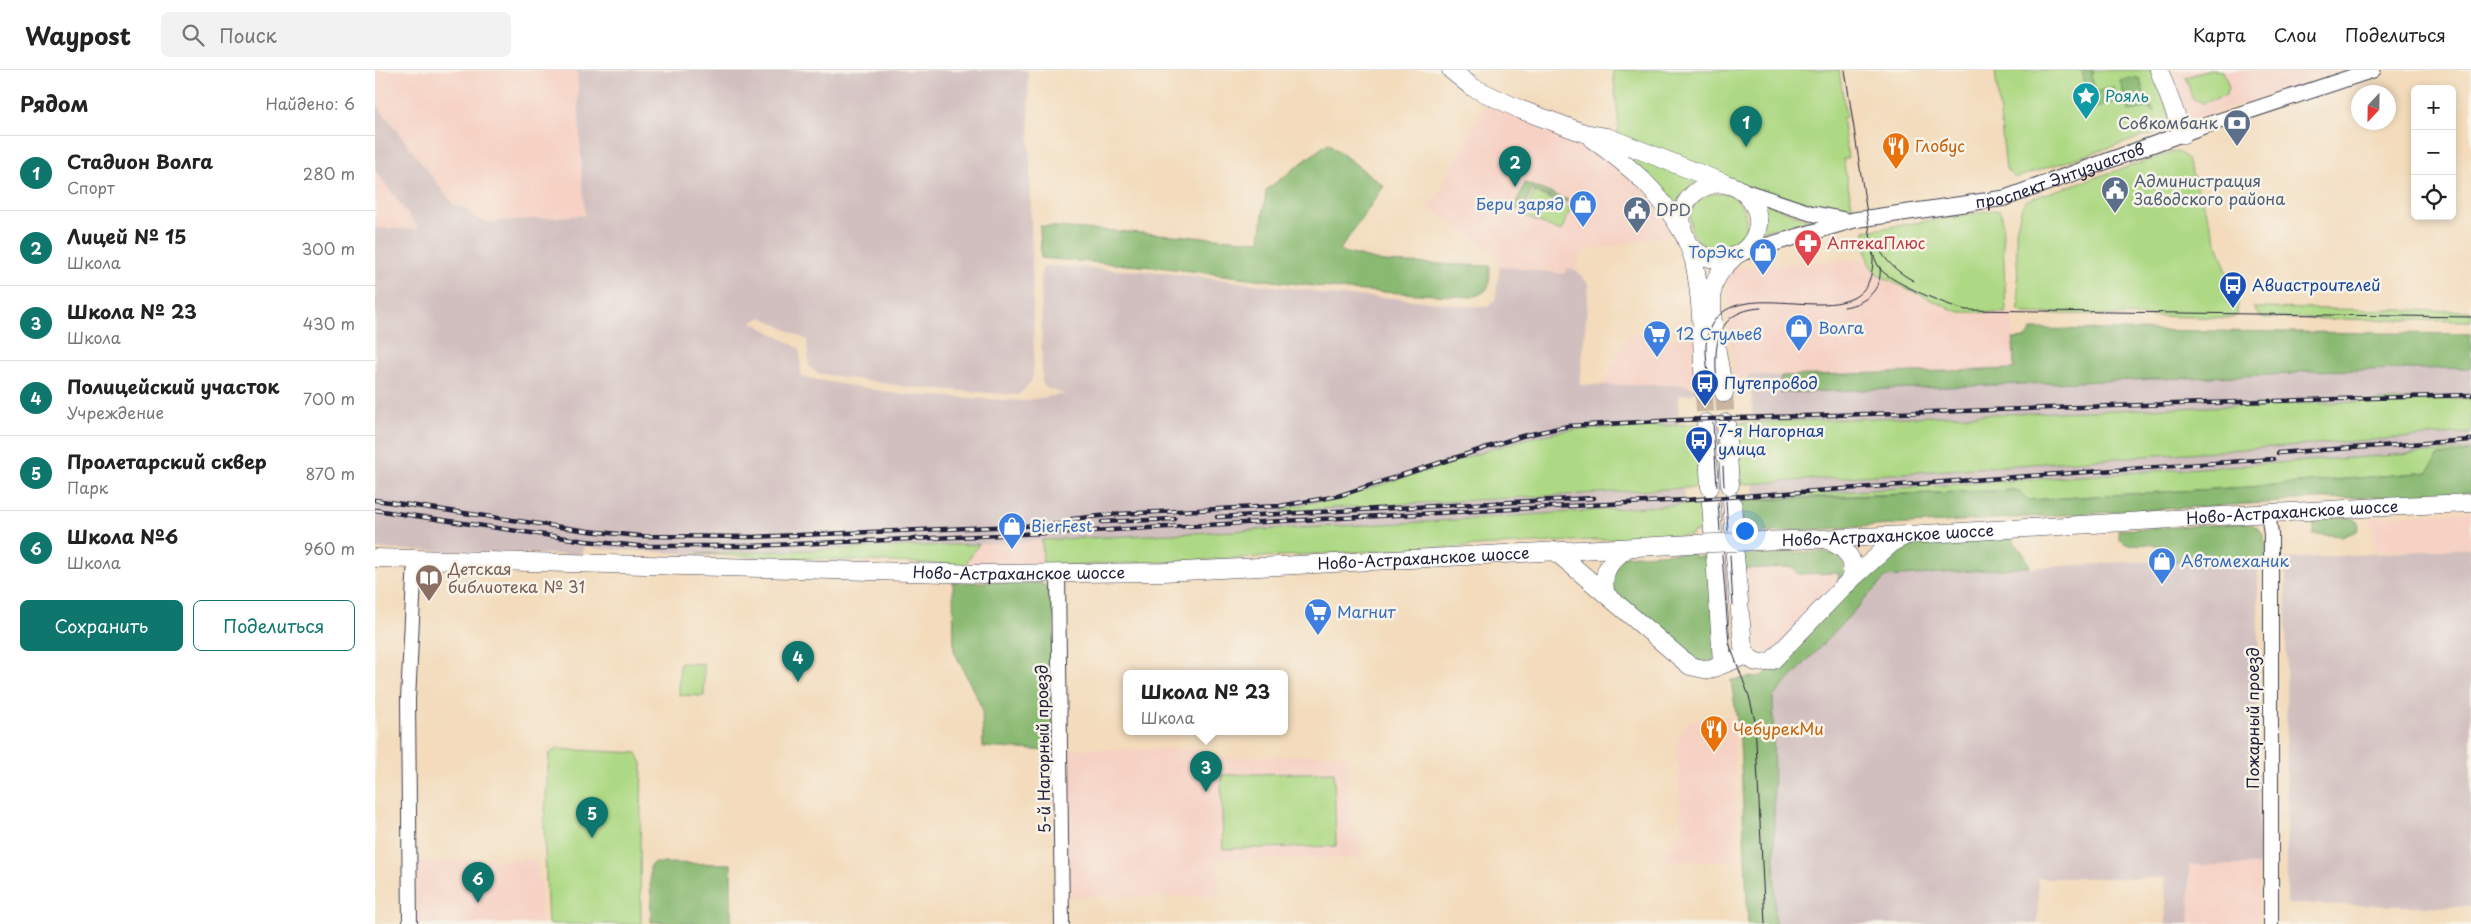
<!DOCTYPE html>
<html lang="ru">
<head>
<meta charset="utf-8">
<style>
	body { margin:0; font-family:"Playpen Sans",sans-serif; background:#f2f2f2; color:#222 }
	.controls { position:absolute; right:15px; top:15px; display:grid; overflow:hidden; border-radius:8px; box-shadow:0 2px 8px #0003 }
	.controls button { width:45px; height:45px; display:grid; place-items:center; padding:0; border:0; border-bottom:1px solid #e0e0e0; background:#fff; color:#222; font:25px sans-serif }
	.compass { position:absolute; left:1976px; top:15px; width:45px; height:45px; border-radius:50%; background:#fff; box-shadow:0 2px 8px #0003; rotate:202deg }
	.you { position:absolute; left:1369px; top:460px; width:18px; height:18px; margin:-12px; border:4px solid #fff; border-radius:50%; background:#1a73e8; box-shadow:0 0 0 8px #1a73e833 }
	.badge { display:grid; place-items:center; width:32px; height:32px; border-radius:50%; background:#0f766e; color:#fff; font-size:16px; font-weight:700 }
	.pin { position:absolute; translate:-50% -41px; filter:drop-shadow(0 1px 2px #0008) }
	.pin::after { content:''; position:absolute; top:26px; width:18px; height:15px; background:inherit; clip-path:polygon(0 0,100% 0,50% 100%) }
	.popup { position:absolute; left:748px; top:600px; width:165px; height:65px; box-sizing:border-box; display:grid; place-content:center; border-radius:8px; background:#fff; filter:drop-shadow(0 1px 4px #0005); font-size:16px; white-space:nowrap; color:#767676 }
	.popup b { font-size:19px; color:#222 }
	.popup::after { content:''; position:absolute; left:50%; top:100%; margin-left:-10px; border:10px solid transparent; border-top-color:#fff }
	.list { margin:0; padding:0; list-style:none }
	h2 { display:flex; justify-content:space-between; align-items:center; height:65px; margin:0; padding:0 20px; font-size:21px }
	h2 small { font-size:16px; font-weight:400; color:#767676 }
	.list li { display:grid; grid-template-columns:32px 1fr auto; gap:15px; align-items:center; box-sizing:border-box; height:75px; padding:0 20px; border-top:1px solid #e0e0e0 }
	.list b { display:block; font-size:19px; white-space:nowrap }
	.list p { margin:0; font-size:16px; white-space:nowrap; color:#767676 }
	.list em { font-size:16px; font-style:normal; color:#767676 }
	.actions { display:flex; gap:10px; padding:15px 20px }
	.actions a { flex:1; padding:11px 0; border:1px solid #0f766e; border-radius:8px; text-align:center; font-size:18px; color:#0f766e }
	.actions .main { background:#0f766e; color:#fff }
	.icon { flex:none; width:28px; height:28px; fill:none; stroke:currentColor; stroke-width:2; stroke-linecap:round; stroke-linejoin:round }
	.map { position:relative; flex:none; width:2096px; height:854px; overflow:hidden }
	header { display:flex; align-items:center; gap:30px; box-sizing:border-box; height:70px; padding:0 25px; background:#fff; border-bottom:1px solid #e0e0e0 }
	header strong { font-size:24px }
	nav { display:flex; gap:28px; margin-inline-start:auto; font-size:18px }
	.search { width:350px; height:45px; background:#f2f2f2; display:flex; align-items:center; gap:12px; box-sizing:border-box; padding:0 18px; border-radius:8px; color:#767676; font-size:19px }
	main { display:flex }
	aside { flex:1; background:#fff }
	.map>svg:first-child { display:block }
	.built { fill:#f6d2c5 }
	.industrial { fill:#d1bfbf }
	.green { fill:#aed984; stroke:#687e60 }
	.forest { fill:#8ab972; stroke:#566e56 }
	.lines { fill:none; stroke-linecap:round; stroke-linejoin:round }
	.primary-tunnel { stroke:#c9b6a1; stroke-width:18; stroke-dasharray:18 9; stroke-linecap:butt }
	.tertiary-casing { stroke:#413e4e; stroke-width:16 }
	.secondary-casing { stroke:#413e4e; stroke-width:17 }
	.primary-casing { stroke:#413e4e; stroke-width:19 }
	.tertiary { stroke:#fff; stroke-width:14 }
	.secondary { stroke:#fff; stroke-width:15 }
	.primary { stroke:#fff; stroke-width:18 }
	.tram { stroke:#22223b; stroke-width:1 }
	.rail-casing { stroke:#22223b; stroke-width:4.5 }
	.rail { stroke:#f7f3e8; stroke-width:2.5; stroke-dasharray:8; stroke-linecap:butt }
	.primary-bridge-casing { stroke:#413e4e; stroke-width:19; stroke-linecap:butt }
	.primary-bridge { stroke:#fff; stroke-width:18 }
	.labels { text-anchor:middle; stroke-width:5; stroke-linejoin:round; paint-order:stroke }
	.culture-label { font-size:16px; fill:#0d838f; stroke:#f7f3e8; text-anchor:start }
	.service-label { font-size:16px; fill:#4e5e75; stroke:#f7f3e8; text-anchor:start }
	.food-label { font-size:16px; fill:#c56008; stroke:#f7f3e8; text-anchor:start }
	.street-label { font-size:16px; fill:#22223b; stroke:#f7f3e8 }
	.shop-label { font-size:16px; fill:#366cbe; stroke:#f7f3e8; text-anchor:start }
	.health-label { font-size:16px; fill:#be3a42; stroke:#f7f3e8; text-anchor:start }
	.transit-label { font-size:16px; fill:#164399; stroke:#f7f3e8; text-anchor:start }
	.education-label { font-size:16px; fill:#785e54; stroke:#f7f3e8; text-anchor:start }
</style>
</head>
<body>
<header>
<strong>Waypost</strong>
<div class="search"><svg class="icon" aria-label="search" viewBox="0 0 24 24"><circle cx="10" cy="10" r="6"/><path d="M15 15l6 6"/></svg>Поиск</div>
<nav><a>Карта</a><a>Слои</a><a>Поделиться</a></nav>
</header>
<main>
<aside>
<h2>Рядом<small>Найдено: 6</small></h2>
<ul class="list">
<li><span class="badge">1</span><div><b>Стадион Волга</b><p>Спорт</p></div><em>280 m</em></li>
<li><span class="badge">2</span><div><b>Лицей № 15</b><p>Школа</p></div><em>300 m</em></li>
<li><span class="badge">3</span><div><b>Школа № 23</b><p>Школа</p></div><em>430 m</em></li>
<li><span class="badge">4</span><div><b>Полицейский участок</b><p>Учреждение</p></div><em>700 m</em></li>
<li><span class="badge">5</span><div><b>Пролетарский сквер</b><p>Парк</p></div><em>870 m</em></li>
<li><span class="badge">6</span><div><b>Школа №6</b><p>Школа</p></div><em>960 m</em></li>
</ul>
<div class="actions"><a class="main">Сохранить</a><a>Поделиться</a></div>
</aside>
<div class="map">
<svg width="2096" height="854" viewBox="0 0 2096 854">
	<rect width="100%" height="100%" fill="#f7f3e8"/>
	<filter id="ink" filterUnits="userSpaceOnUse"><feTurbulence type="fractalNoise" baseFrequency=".02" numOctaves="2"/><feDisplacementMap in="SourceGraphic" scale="10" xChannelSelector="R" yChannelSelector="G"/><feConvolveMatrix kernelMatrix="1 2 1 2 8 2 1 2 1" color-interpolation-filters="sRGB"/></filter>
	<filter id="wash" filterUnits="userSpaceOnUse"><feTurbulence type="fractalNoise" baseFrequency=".0096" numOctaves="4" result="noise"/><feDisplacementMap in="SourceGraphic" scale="20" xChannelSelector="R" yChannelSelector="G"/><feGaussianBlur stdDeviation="1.12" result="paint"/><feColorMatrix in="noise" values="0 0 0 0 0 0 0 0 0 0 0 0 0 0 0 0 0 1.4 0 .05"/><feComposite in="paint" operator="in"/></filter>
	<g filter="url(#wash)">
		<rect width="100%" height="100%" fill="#f3dbbb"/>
		<g class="built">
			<path d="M4 0H202L207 108 210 145 114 152 102 149 89 138 78 134 0 32V3Z"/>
			<path d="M1791 0H1968L1827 47 1818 48 1807 41Z"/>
			<path d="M1109 35 1220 80 1255 104 1300 160 1287 167 1208 181 1201 200 1192 198 1189 204 1125 196 1119 182 1052 136 1062 126Z"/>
			<path d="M0 100 40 153 44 159 0 158Z"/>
			<path d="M1509 188 1526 219 1586 245 1637 242 1641 300 1359 318 1351 198Z"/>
			<path d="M1253 264 1322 269 1324 324H1319L1318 318 1311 315 1228 316Z"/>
			<path d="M2096 441V478L1999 482 1996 447Z"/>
			<path d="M667 470 668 496 590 495 604 474Z"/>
			<path d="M1417 496 1423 504 1463 503 1465 514 1400 580 1392 583 1379 574 1371 499Z"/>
			<path d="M1354 647 1359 671 1362 791H1288L1292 777 1306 760 1302 673 1305 664 1313 652 1324 649Z"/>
			<path d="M688 679H823L839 688 972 684 976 755 986 771 989 788 843 789 844 826 690 827Z"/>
			<path d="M158 790 162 792 166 812 165 854H40L42 793 45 791Z"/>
			<path d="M1814 795H1884V854H1815Z"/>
		</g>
		<g class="industrial">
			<path d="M202 0H653L659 289 658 305 655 314 643 325 532 317 442 303 434 297 432 270 387 247 377 252 425 279 426 307 523 324 646 331 690 324 671 318 667 312 666 200 670 196 783 202 938 221 950 225 1019 228 1102 237H1113L1120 230 1125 196 1189 204 1192 198 1201 200 1214 215 1205 315H1311L1318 318 1319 324 1303 325 1304 355 1193 360 1149 369 1022 411 964 428 908 438V441L1309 419 1310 434 1050 452 604 474 322 484 226 479 208 476V485L0 479V158L44 159 0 100V32L78 134 89 138 102 149 114 152 210 145 207 108Z"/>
			<path d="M2096 298V328L1378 352 1376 322 1360 323 1375 304 1406 306V323L1917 304 1929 301Z"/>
			<path d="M2096 363V380L1389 427 1380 429 1379 414Z"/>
			<path d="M2096 478V837L1912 834 1911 489Z"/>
			<path d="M1883 491 1884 795H1814L1815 854H1791L1790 808H1663V854H1400L1398 627 1511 507 1753 492Z"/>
		</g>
		<g class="green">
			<path d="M1238 0H1464L1471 47 1467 48 1473 88 1468 89 1478 141 1457 142 1419 134 1241 66 1244 57Z"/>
			<path d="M1620 0H1778L1795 47V54L1789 60 1640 108 1631 99Z"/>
			<path d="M1835 0 1848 1 1854 18 1851 25 1828 33 1817 28 1811 7Z"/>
			<path d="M1232 72 1326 109 1307 123 1301 139Z"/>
			<path d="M1798 82H1804L1812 89 1863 233 1862 245 1858 248 1649 243 1644 241 1641 160 1647 137 1652 130Z"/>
			<path d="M1159 122 1196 138 1186 161 1149 146Z"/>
			<circle cx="1343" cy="151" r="28"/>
			<path d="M1382 130 1437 151 1387 161Z"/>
			<path d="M1619 140 1625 141 1627 145 1631 243 1585 242 1576 239 1509 208C1488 196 1492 182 1490 161Z"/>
			<path d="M1878 238 2096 241V251L1886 248Z"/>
			<path d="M2096 328V363L1359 415 1356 353Z"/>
			<path d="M1325 354 1328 417 907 441 908 438 964 428 1149 369 1193 360Z"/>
			<path d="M2096 380V382L2063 386 2053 402 1889 416 1653 430 1641 420 1380 429 1389 427Z"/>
			<path d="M1329 433 1331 461 1318 462 1317 465 789 492 668 496 667 470 1050 452Z"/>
			<path d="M604 474 590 495 322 484Z"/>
			<path d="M305 593 329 594V626L304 625Z"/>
			<path d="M181 679 262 683 267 694 265 778 266 854H173L169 757 174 684Z"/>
			<path d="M959 702 961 776 848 779 846 705Z"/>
		</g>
		<g class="forest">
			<path d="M1706 0H1719L1716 6 1721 22 1738 17 1743 31 1718 39Z"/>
			<path d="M1759 7 1765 9 1768 20 1780 43 1772 38 1754 41 1745 11Z"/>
			<path d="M953 73 1009 116 964 181 1008 192 1115 196C1114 215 1117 221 1097 227L973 220 791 198 666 188 665 156 885 171 891 120Z"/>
			<path d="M1150 113 1193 130 1190 133 1157 120 1149 137 1138 141Z"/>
			<path d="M1657 259 2096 264V298L1929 301 1917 304 1406 323V306L1639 299 1638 269 1652 268Z"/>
			<path d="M2096 382V423L1917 430 1907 432 1382 463V459L1363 460 1360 431 1641 420 1653 430 1889 416 2053 402 2063 386Z"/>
			<path d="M1972 447 1980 449 1984 454 1982 461 1969 466 1938 464 1939 453 1943 448Z"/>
			<path d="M1872 453C1891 457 1891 474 1892 491L1790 492 1786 475 1751 474 1744 469 1743 460Z"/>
			<path d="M1634 466 1650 485 1655 497 1511 507 1398 627 1400 854H1373L1365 671 1356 610 1387 606 1403 594 1473 521 1525 475Z"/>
			<path d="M1318 482 1319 487 1337 486 1342 586 1337 592 1316 591 1234 519 1236 501 1248 486Z"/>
			<path d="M1449 482 1460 485 1468 491 1469 502 1464 510 1463 503 1423 504 1417 497 1367 499 1366 485Z"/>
			<path d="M578 512 665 513 678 520 680 679 677 681 608 677 607 638 579 581Z"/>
			<path d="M278 793 356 794V854L276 852 275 796Z"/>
		</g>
	</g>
	<g filter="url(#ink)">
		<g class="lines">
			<g class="primary-tunnel">
				<path d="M1349 323 1351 353"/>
				<path d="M1329 324 1331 353"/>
			</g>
			<g class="tertiary-casing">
				<g id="tertiary">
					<path d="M1893 443 1896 464V854"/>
					<path d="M683 503 687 854"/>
					<path d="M35 854 33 630 40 489"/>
				</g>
			</g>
			<g class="secondary-casing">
				<g id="secondary">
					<path d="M1363 119 1435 143 1470 150"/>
					<path id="s1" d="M1366 183 1479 150 1630 128 1826 57 1998 0"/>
				</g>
			</g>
			<g class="primary-casing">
				<g id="primary">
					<path d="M1076 0 1097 17 1144 39 1209 63 1232 67 1349 113"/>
					<path d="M1784 0 1808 64"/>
					<path d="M1217 69C1255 96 1285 122 1308 163"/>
					<path d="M1314 175C1351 214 1406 164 1373 127 1365 117 1351 112 1339 114 1323 117 1310 128 1307 144 1304 161 1315 175 1319 191 1328 234 1327 280 1329 324"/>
					<path d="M1349 323C1345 295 1332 240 1339 214 1343 202 1352 194 1360 186"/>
					<path d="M1331 353 1335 417"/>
					<path d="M1351 353 1355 415"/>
					<path d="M1357 431 1359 460"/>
					<path d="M1336 433 1338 461"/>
					<path d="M1450 469C1471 477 1486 492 1472 514"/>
					<path id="s2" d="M1382 471C1620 464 1858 442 2096 433"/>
					<path d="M1180 481 1315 596 1334 600 1372 585"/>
					<path d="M1360 485 1368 576C1374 592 1383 596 1398 590L1471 514 1518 472 1530 466"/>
					<path d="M1340 486 1347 593"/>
					<path id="s3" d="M0 488 610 504 789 502 1318 474"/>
					<path d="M1230 521C1227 500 1235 491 1252 478"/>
				</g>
			</g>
			<use href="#tertiary" class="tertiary"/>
			<use href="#secondary" class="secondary"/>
			<use href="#primary" class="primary"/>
			<g class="tram">
				<path d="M1502 175C1511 192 1522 202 1539 211"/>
				<path d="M1498 183C1500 189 1502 195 1506 200 1520 214 1571 235 1591 240L2096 247"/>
				<path d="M1469 237C1490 234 1508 220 1505 196"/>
				<path d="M1342 316C1339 278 1338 241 1386 238"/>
				<path d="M1336 324C1334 304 1327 278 1334 260 1362 191 1502 284 1498 183L1470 0"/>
				<path d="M1338 353 1342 416"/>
				<path d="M1348 396 1349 416"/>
				<path d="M1351 431 1353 461"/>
				<path d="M1343 432 1345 461"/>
				<path d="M1347 485 1354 573 1374 626 1380 651 1390 854"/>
				<path d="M1355 485 1358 535"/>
			</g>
			<g class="rail-casing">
				<g id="rail">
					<path d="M1900 331 2096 325"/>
					<path d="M1903 383 2096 370"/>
					<path d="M0 430 213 461 265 466 377 467 693 454"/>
					<path d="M0 440 211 471 265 476H377L694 462"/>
					<path d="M842 447 1219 428"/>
					<path d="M697 449 743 444 905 436 963 426 1147 366 1193 356 1304 350 1895 331"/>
					<path d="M727 452 800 449"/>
					<path d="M698 462 1310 430 1898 389"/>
				</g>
			</g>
			<use href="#rail" class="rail"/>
			<g class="primary-bridge-casing">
				<path id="primary-bridge" d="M1318 474 1382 471"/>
			</g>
			<use href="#primary-bridge" class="primary-bridge"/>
		</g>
	</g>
	<defs>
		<g id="sight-pin" transform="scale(1.4375)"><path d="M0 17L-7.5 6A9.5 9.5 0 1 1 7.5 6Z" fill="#0f9aa8" stroke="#f7f3e8"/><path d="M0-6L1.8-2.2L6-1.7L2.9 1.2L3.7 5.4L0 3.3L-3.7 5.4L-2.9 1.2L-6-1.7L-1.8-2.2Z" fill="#fff"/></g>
		<g id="bank-pin" transform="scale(1.4375)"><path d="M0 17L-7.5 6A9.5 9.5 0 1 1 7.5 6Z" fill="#5c6f8a" stroke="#f7f3e8"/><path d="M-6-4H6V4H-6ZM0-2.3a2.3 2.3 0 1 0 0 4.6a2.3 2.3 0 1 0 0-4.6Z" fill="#fff"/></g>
		<g id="restaurant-pin" transform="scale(1.4375)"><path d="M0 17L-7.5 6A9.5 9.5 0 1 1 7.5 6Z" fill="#e8710a" stroke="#f7f3e8"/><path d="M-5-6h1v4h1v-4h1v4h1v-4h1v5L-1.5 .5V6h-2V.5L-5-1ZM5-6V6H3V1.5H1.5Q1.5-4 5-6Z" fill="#fff"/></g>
		<g id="civic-pin" transform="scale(1.4375)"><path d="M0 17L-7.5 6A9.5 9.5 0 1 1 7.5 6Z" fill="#5c6f8a" stroke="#f7f3e8"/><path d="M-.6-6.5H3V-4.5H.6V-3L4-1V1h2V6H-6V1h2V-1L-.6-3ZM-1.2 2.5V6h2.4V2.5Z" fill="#fff"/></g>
		<g id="shop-pin" transform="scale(1.4375)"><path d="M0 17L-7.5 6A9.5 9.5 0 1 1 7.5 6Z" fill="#3f7fe0" stroke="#f7f3e8"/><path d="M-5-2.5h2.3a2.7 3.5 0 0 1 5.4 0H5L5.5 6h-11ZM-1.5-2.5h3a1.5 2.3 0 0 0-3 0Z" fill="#fff"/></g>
		<g id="pharmacy-pin" transform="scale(1.4375)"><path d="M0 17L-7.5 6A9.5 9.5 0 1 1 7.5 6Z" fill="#e0444e" stroke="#f7f3e8"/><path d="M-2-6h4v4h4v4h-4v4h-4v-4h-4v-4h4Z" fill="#fff"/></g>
		<g id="bus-pin" transform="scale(1.4375)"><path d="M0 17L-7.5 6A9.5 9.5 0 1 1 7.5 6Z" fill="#1a4fb4" stroke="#f7f3e8"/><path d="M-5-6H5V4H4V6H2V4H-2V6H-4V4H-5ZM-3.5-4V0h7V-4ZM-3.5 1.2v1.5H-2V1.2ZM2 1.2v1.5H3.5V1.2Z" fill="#fff"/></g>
		<g id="supermarket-pin" transform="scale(1.4375)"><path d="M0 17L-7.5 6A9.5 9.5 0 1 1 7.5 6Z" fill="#3f7fe0" stroke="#f7f3e8"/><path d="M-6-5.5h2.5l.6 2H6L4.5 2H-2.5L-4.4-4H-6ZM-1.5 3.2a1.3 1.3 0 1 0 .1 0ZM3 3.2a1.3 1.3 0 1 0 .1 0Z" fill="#fff"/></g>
		<g id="library-pin" transform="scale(1.4375)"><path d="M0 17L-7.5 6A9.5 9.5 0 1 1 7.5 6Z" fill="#8d6e63" stroke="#f7f3e8"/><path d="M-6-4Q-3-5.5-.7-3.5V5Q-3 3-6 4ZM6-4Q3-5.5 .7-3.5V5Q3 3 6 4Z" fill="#fff"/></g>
	</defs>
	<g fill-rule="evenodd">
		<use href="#sight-pin" x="1711" y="26"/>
		<use href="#bank-pin" x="1862" y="53"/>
		<use href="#restaurant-pin" x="1521" y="76"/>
		<use href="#civic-pin" x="1740" y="120"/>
		<use href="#shop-pin" x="1208" y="134"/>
		<use href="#civic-pin" x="1262" y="140"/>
		<use href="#pharmacy-pin" x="1433" y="173"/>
		<use href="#shop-pin" x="1388" y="182"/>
		<use href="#bus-pin" x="1858" y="215"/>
		<use href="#shop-pin" x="1424" y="258"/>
		<use href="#supermarket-pin" x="1282" y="264"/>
		<use href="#bus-pin" x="1330" y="313"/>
		<use href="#bus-pin" x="1324" y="370"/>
		<use href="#shop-pin" x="637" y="456"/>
		<use href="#shop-pin" x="1787" y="491"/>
		<use href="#library-pin" x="54" y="508"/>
		<use href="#supermarket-pin" x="943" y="542"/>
		<use href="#restaurant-pin" x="1339" y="659"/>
	</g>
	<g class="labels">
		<g class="culture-label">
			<text x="1730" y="32">Рояль</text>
		</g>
		<g class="service-label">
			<text x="1843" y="59" text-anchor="end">Совкомбанк</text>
			<text x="1759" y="117">Администрация<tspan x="1759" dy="18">Заводского района</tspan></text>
			<text x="1281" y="146">DPD</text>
		</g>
		<g class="food-label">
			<text x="1540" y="82">Глобус</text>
			<text x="1358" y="665">ЧебурекМи</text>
		</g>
		<g class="street-label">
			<text dy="6" stroke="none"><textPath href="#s1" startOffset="329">проспект Энтузиастов</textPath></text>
			<text dy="6" stroke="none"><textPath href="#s2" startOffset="536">Ново-Астраханское шоссе</textPath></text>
			<text dy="6" stroke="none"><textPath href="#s2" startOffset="131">Ново-Астраханское шоссе</textPath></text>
			<text dy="6" stroke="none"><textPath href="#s3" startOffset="1049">Ново-Астраханское шоссе</textPath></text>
			<text dy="6" stroke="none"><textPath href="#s3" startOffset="644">Ново-Астраханское шоссе</textPath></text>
			<text transform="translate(1878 648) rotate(-90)" y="6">Пожарный проезд</text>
			<text transform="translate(668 679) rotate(-91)" y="6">5-й Нагорный проезд</text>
		</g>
		<g class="shop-label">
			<text x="1189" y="140" text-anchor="end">Бери заряд</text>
			<text x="1369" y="188" text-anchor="end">ТорЭкс</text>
			<text x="1443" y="264">Волга</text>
			<text x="1301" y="270">12 Стульев</text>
			<text x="656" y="462">BierFest</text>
			<text x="1806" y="497">Автомеханик</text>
			<text x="962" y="548">Магнит</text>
		</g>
		<g class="health-label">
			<text x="1452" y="179">АптекаПлюс</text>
		</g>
		<g class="transit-label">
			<text x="1877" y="221">Авиастроителей</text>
			<text x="1349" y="319">Путепровод</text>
			<text x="1343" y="367">7-я Нагорная<tspan x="1343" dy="18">улица</tspan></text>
		</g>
		<g class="education-label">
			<text x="73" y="505">Детская<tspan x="73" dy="18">библиотека № 31</tspan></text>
		</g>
	</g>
</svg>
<div class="controls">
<button>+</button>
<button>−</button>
<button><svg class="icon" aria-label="locate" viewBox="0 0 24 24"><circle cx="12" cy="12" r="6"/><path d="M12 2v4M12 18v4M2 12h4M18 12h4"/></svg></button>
</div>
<svg class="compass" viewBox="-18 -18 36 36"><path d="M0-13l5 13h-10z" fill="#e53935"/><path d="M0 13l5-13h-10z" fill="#767676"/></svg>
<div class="you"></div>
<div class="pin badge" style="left:1371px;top:77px">1</div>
<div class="pin badge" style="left:1140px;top:117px">2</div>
<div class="pin badge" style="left:831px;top:722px">3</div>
<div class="popup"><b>Школа № 23</b>Школа</div>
<div class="pin badge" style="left:423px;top:612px">4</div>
<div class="pin badge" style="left:217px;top:768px">5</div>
<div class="pin badge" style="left:103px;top:833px">6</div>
</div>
</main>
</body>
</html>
